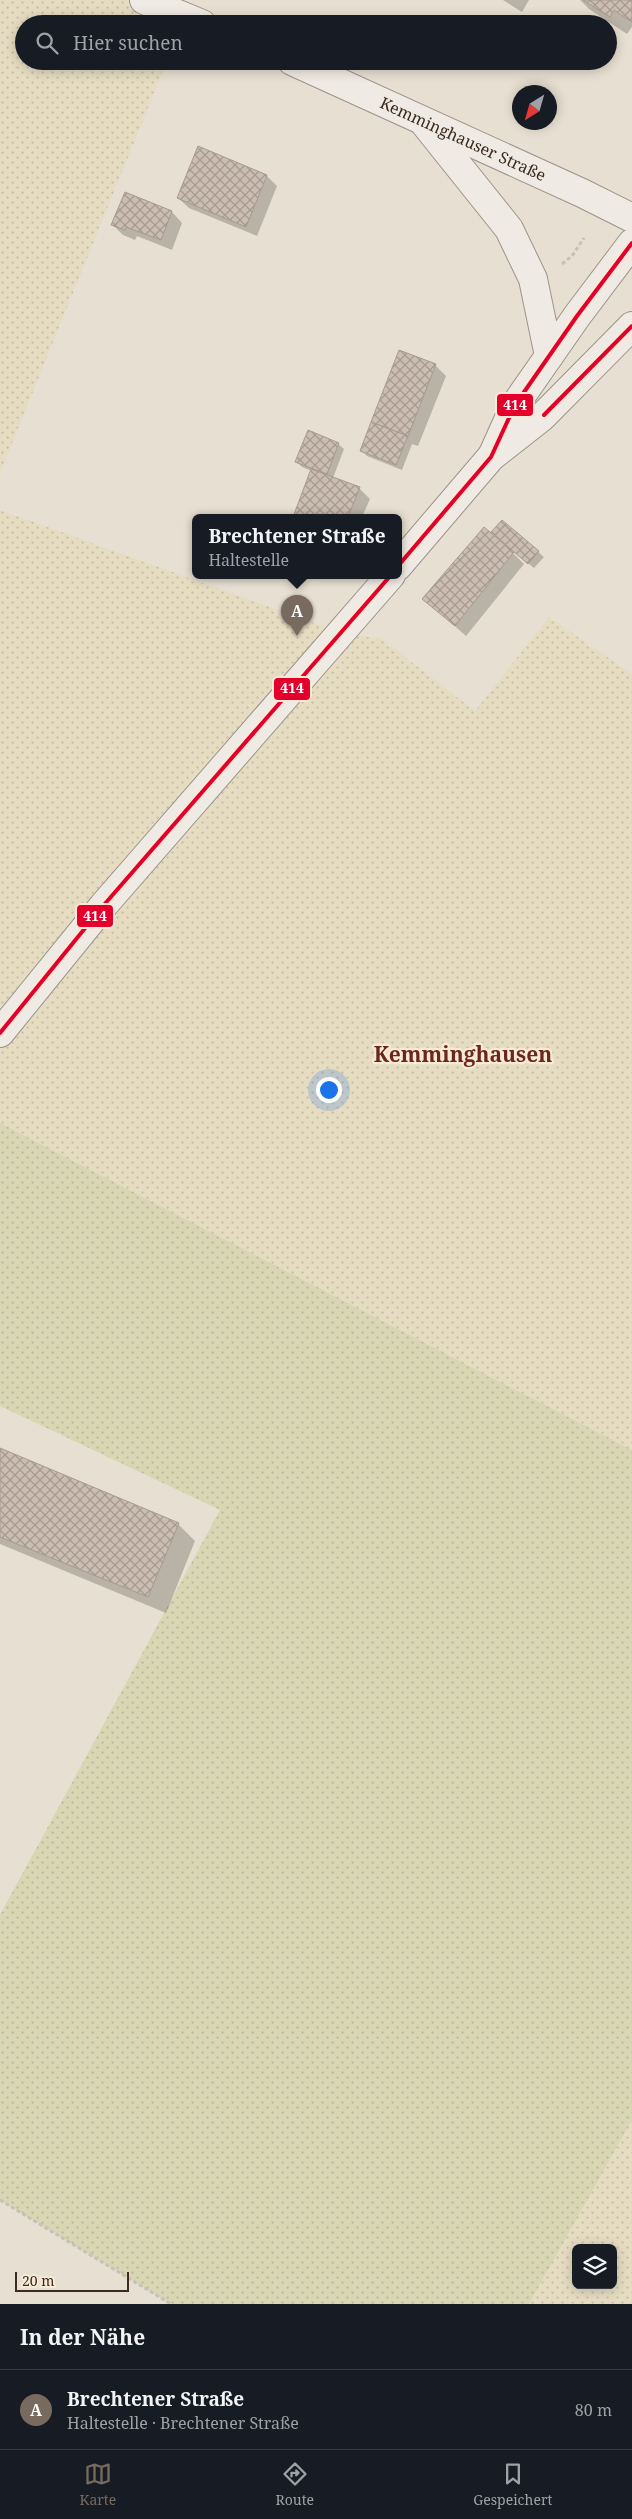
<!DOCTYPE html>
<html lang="de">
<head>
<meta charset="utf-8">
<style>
	body { margin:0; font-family:"Noto Serif",serif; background:#20242c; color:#f1f3f6 }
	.controls { position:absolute; right:15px; bottom:15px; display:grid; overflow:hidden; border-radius:8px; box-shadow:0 2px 12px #0003 }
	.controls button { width:45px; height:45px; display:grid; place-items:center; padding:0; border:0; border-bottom:1px solid #363941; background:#171b24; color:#f1f3f6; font:25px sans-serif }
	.compass { position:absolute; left:512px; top:85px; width:45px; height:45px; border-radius:50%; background:#171b24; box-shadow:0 2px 12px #0003; rotate:217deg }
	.scale { position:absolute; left:15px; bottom:12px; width:114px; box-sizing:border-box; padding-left:5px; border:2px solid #3d2b20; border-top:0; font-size:14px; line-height:18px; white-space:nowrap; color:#3d2b20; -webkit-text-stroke:4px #f7ebd8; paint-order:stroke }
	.you { position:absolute; left:328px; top:1089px; width:18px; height:18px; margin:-12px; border:4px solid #fff; border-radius:50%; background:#1a73e8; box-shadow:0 0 0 8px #1a73e833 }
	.badge { display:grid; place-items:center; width:32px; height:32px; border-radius:50%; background:#786a5e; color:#fff; font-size:16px; font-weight:700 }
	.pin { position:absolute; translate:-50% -41px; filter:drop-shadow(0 1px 2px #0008) }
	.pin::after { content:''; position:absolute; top:26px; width:18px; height:15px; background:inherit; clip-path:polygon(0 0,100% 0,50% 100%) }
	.popup { position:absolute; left:192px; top:514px; width:210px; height:65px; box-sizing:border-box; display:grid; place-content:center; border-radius:8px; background:#171b24; filter:drop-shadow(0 1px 4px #0005); font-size:16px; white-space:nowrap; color:#9ea1a6 }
	.popup b { font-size:19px; color:#f1f3f6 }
	.popup::after { content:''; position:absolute; left:50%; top:100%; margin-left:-10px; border:10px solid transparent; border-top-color:#171b24 }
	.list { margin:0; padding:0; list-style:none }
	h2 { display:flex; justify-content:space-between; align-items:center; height:65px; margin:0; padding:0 20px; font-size:21px }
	h2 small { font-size:16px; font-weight:400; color:#9ea1a6 }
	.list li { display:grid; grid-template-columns:32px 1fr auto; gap:15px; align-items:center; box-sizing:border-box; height:80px; padding:0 20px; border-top:1px solid #363941 }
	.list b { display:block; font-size:19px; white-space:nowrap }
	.list p { margin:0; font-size:16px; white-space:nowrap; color:#9ea1a6 }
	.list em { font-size:16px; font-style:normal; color:#9ea1a6 }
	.icon { flex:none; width:28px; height:28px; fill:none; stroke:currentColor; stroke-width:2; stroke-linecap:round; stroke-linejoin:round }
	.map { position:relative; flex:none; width:632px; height:2304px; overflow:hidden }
	.search { position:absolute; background:#171b24; box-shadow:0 2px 12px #0003; left:15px; right:15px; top:15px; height:55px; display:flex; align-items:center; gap:12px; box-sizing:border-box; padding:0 18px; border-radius:28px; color:#9ea1a6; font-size:19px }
	.sheet { height:145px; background:#171b24 }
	nav { display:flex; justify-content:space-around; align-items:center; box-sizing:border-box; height:70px; border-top:1px solid #363941; background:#171b24; font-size:14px; color:#9ea1a6 }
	nav a { display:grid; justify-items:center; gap:2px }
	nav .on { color:#786a5e }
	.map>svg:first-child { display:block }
	.farmland { fill:url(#farmland-dots); fill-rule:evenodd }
	.grass { fill:url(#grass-dots) }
	.shadow { fill:#0003 }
	.building { fill:url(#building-cross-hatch); stroke:#a89a90 }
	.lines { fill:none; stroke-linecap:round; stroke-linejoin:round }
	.secondary-casing { stroke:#9c948a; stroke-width:30 }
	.path { stroke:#c8c1b9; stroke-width:3; stroke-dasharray:4 2.5; stroke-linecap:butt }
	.secondary { stroke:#efeae3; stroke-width:28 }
	.bus-1-casing { stroke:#f7ebd8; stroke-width:8 }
	.bus-1 { stroke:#e4002b; stroke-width:4 }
	.labels { text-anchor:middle; stroke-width:4.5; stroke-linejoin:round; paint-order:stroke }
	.street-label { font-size:16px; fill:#3d2b20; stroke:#f7ebd8 }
	.district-label { font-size:21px; font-weight:bold; fill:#6b271e; stroke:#f7ebd8 }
	.line-badge { stroke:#f7ebd8; stroke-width:2 }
	.badge-label { font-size:14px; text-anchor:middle; font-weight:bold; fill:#fff }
</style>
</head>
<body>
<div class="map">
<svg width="632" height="2304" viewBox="0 0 632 2304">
	<defs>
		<pattern id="farmland-dots" width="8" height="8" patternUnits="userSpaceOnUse" patternTransform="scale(1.25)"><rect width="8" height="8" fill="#e6dcc2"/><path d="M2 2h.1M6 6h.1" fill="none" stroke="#c6bda6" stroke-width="1.8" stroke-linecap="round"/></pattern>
		<pattern id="grass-dots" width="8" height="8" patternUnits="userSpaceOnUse" patternTransform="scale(1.25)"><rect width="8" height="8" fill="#d9d6b3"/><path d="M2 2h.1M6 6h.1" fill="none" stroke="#bbb89a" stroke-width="1.8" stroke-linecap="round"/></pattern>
		<pattern id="building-cross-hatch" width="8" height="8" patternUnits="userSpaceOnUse" patternTransform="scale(1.25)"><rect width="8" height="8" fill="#cbbdb1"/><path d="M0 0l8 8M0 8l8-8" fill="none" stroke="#a69a90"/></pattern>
	</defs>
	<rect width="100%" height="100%" fill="#e7dfd1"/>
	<g class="farmland">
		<path d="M0 0H144L182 24H24V61H167L0 473Z"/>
		<path d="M0 510 342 633 382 639 475 711 549 617 632 674V1450L0 1123Z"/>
		<path d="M632 2120V2304H529ZM576 2248H613V2285H576Z"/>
	</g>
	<path class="grass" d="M0 1123 632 1450V2120L529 2304H171L0 2200V1915L220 1510 0 1406Z"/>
	<g class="shadow">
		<path d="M503 0H529L522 12Z"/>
		<path d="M580 0H632V27L627 34 589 9Z"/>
		<path d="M267 176 277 186 257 236 189 208 178 198Z"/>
		<path d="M172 212 182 223 172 250 137 236 135 240 123 235 112 224Z"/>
		<path d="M435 365 446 376 418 446 412 444 402 470 367 456 362 451Z"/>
		<path d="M338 444 344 449 333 478 359 488 370 499 362 517H294L312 471 302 467 297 462Z"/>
		<path d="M502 521 544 557 534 568 513 551 512 552 524 564 466 636 424 599Z"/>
		<path d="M0 1450 178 1524 195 1541 166 1613 0 1544Z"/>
	</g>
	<g class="building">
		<path d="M583 0H632V22L614 10 610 17Z"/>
		<path d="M198 146 267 175 246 227 177 198Z"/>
		<path d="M125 192 172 211 161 240 126 227 125 230 111 225Z"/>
		<path d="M399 350 436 364 408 436 371 422Z"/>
		<path d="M371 422 408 436 396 465 360 451Z"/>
		<path d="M308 430 339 443 327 474 295 462Z"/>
		<path d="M311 469 360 487 348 517H293Z"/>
		<path d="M502 520 539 551 528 564 491 532Z"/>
		<path d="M484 527 514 552 455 626 422 599Z"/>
		<path d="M0 1448 179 1523 148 1597 0 1537Z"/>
	</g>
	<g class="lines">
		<g class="secondary-casing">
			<g id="secondary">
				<path d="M144 0 202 24"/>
				<path id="s1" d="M292 61 582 193 632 218"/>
				<path d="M425 124 509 229 533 279 549 356"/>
				<path d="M493 454 515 405 577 316 632 243"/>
				<path d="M398 566 491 457 542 417 632 326"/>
				<path d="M0 1033 103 906 391 575"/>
			</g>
		</g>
		<g class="path">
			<path d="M562 264 572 256 584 238"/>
			<path d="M0 2200 171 2304"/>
		</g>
		<use href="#secondary" class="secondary"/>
		<g class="bus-1-casing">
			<g id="bus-1">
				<path d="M544 415 632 326"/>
				<path d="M398 566 491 457 515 405 577 316 632 243"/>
				<path d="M0 1033 103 906 391 575"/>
			</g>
		</g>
		<use href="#bus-1" class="bus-1"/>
	</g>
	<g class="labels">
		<g class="street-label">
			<text dy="6" stroke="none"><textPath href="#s1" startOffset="188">Kemminghauser Straße</textPath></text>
		</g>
		<g class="district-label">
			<text x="463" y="1062">Kemminghausen</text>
		</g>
	</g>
	<g class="line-badge">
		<rect x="496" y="393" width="38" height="24" rx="5" fill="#e4002b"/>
		<rect x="273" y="677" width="38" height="24" rx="5" fill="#e4002b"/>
		<rect x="76" y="904" width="38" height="24" rx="5" fill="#e4002b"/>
	</g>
	<g class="badge-label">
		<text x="515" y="410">414</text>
		<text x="292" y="693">414</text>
		<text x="95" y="921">414</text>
	</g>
</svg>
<div class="controls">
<button><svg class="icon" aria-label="layers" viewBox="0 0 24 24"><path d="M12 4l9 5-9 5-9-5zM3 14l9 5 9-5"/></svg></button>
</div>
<svg class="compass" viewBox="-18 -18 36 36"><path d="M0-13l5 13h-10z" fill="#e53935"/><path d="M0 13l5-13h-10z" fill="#9ea1a6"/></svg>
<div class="scale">20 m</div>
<div class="you"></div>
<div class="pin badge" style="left:297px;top:636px">A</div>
<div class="popup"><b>Brechtener Straße</b>Haltestelle</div>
<div class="search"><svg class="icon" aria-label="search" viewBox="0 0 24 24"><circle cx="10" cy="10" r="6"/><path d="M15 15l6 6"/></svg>Hier suchen</div>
</div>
<section class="sheet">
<h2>In der Nähe<small></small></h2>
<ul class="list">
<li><span class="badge">A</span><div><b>Brechtener Straße</b><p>Haltestelle · Brechtener Straße</p></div><em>80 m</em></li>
</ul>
</section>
<nav>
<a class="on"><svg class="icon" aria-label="map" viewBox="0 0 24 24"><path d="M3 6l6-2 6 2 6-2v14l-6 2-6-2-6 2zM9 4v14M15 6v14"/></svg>Karte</a>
<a><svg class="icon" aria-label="directions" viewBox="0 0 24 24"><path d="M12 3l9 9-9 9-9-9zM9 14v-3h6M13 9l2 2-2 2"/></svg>Route</a>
<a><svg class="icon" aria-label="saved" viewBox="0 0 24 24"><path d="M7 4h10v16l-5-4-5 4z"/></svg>Gespeichert</a>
</nav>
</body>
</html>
